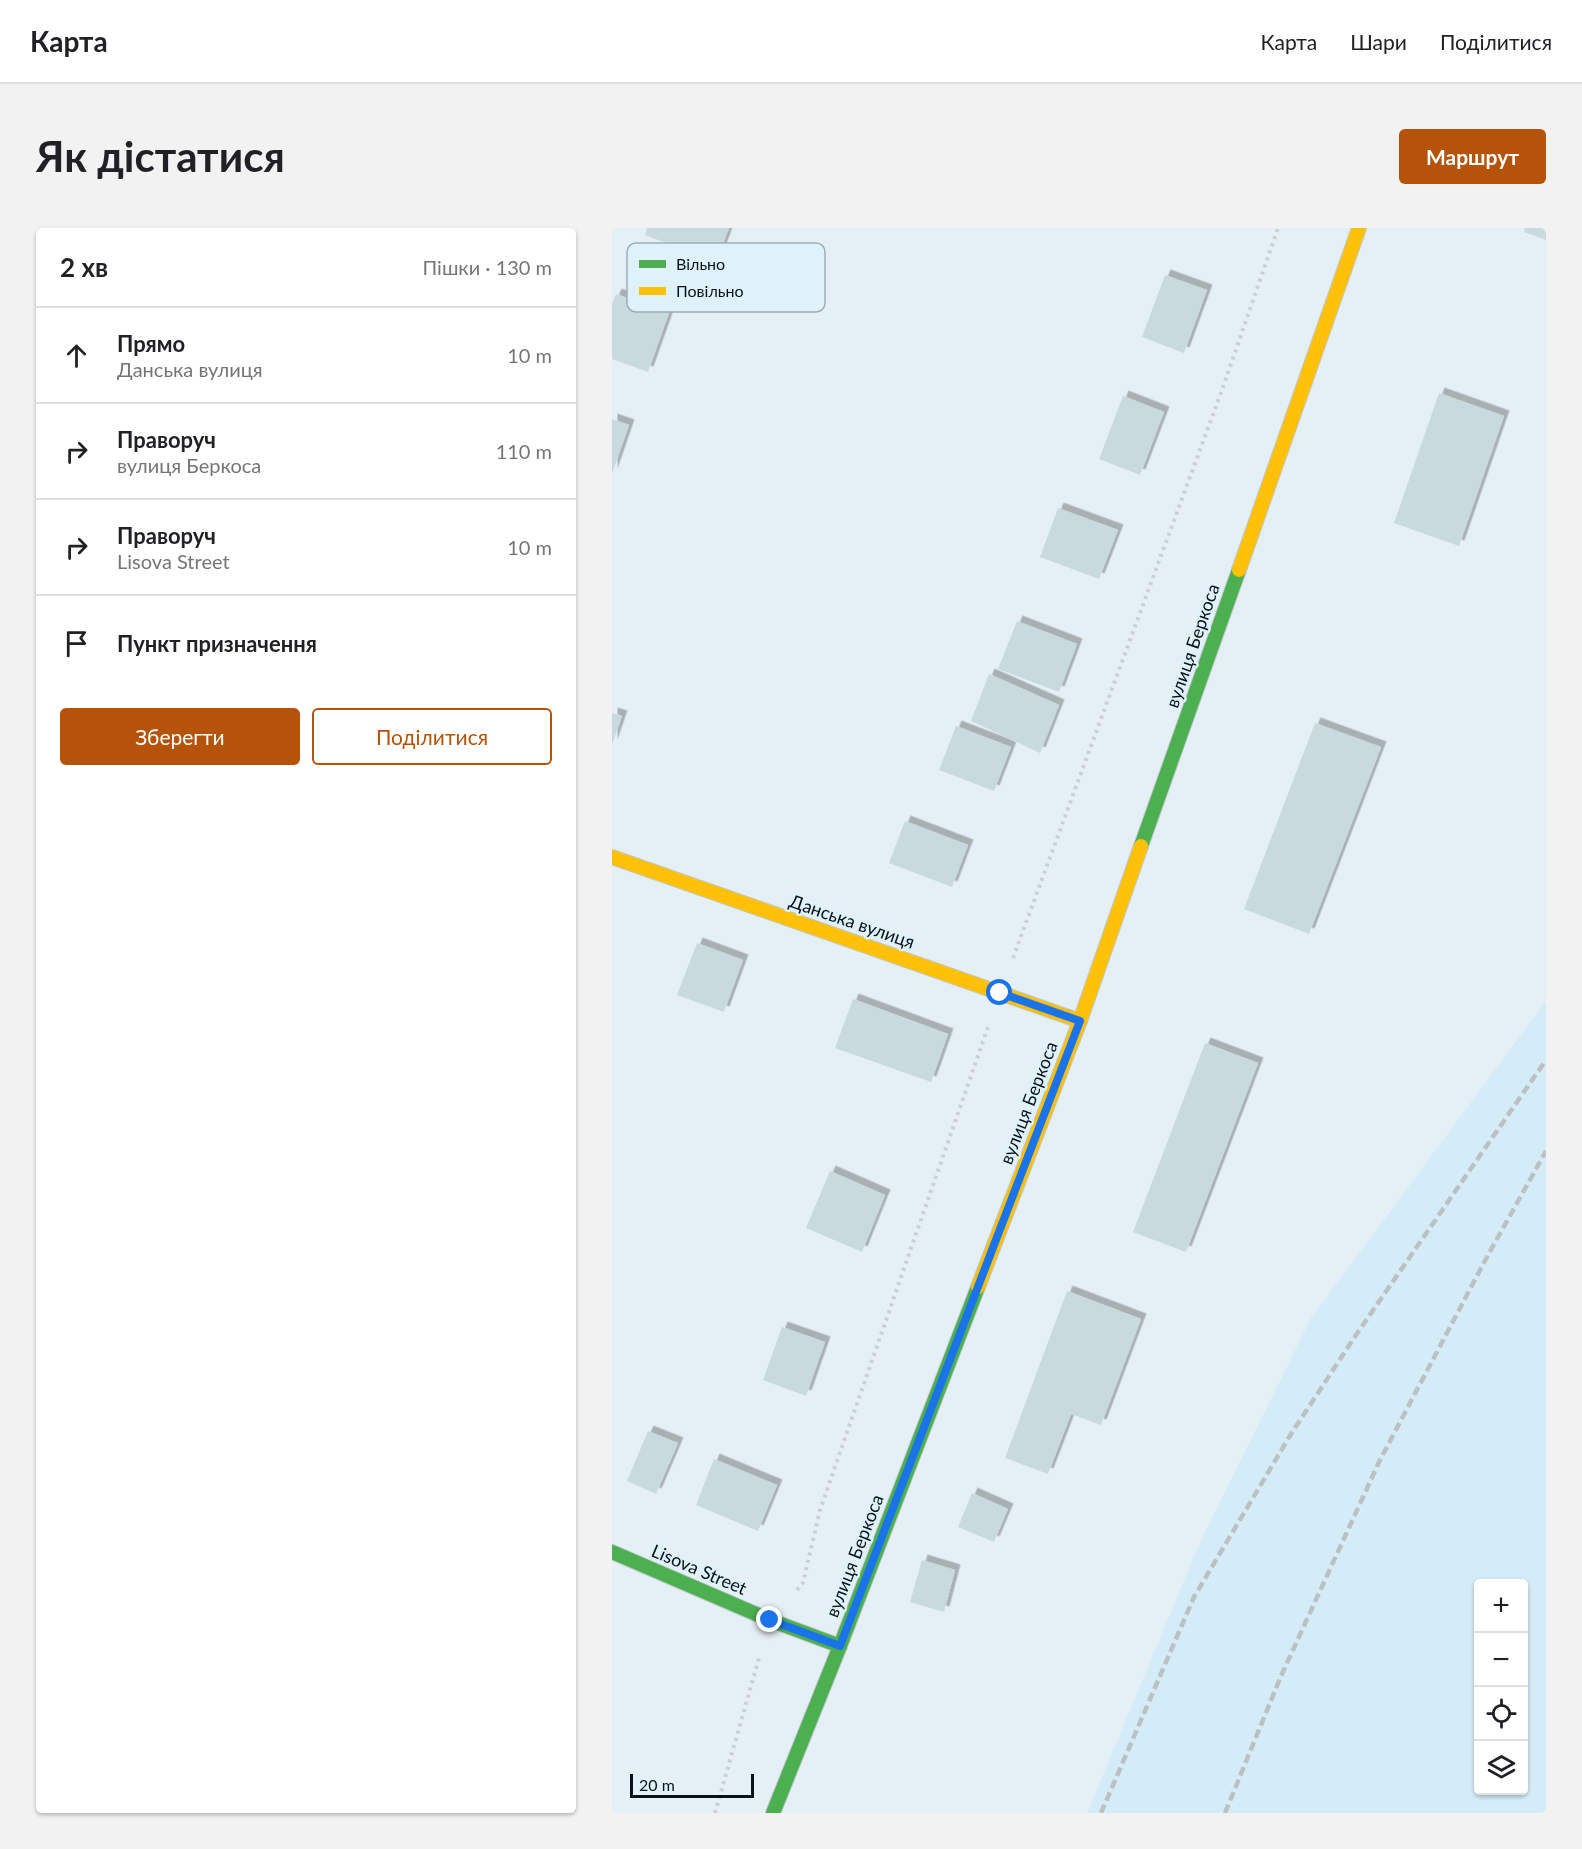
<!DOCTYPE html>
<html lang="uk">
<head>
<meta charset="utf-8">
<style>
	body { margin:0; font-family:Lato,sans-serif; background:#f2f2f2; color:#202124 }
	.controls { position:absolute; right:18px; bottom:18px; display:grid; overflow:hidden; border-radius:6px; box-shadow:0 2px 4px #0004 }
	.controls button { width:54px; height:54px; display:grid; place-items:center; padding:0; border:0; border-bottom:2px solid #e0e0e0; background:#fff; color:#202124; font:30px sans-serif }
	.scale { position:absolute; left:18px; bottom:15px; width:124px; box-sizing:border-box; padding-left:6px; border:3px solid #091216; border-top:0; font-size:16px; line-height:21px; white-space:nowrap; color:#091216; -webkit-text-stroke:4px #dff2fc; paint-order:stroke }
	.stop { position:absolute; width:18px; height:18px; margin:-14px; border:4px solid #1a73e8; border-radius:50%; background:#fff }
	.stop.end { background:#1a73e8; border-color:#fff; box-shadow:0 2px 6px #0008 }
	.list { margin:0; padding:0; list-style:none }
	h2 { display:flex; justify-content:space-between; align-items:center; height:78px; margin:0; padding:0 24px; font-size:26px }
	h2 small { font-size:20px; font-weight:400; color:#757577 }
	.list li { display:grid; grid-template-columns:39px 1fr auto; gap:18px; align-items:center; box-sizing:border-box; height:96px; padding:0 24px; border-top:2px solid #e0e0e0 }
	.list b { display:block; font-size:22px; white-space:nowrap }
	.list p { margin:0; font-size:20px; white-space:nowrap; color:#757577 }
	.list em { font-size:20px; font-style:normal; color:#757577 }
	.actions { display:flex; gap:12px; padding:18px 24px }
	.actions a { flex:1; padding:14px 0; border:2px solid #b45309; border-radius:6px; text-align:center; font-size:21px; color:#b45309 }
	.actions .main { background:#b45309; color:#fff }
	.icon { flex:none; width:33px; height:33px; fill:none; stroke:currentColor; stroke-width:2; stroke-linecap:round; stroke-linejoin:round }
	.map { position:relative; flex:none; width:934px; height:1585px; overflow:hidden; border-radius:6px }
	header { display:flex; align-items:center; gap:36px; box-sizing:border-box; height:84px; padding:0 30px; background:#fff; border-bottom:2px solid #e0e0e0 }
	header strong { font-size:28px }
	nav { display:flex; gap:33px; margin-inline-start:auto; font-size:21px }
	.intro { display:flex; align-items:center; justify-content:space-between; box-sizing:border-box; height:144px; padding:0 36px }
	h1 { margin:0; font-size:42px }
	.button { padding:15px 27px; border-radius:6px; background:#b45309; color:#fff; font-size:21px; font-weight:700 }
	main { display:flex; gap:36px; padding:0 36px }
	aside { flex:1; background:#fff; border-radius:6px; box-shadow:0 2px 4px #0004 }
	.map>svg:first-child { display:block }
	.built { fill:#d4ecf7; fill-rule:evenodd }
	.building { fill:#c8dade; filter:url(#shadow) }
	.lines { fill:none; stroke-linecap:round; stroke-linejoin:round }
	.fast-casing { stroke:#bfc8cd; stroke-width:16 }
	.slow-casing { stroke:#bfc8cd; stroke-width:16 }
	.path { stroke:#cbcfd1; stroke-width:4; stroke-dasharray:3 4.5; stroke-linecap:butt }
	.fast { stroke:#4caf50; stroke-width:14 }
	.slow { stroke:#ffc107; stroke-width:14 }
	.rail { stroke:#bcc0c1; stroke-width:4.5; stroke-dasharray:9 4.5; stroke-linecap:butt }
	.route { stroke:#1a73e8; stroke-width:8 }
	.labels { text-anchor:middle; stroke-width:5; stroke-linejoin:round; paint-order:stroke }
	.street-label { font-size:18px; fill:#091216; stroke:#dff2fc }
	.key { fill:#dff2fc; stroke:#9fafb7; stroke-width:1.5 }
	.key-label { font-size:16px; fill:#091216 }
</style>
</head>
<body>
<header>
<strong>Карта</strong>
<nav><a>Карта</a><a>Шари</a><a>Поділитися</a></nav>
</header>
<div class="intro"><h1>Як дістатися</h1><a class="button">Маршрут</a></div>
<main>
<aside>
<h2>2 хв<small>Пішки · 130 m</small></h2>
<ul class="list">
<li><svg class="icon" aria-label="ahead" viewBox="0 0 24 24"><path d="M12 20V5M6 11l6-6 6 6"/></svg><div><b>Прямо</b><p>Данська вулиця</p></div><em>10 m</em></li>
<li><svg class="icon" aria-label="right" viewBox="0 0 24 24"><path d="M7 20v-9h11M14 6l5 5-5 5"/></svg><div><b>Праворуч</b><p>вулиця Беркоса</p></div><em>110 m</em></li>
<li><svg class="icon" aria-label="right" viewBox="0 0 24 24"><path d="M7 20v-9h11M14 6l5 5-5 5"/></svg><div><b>Праворуч</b><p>Lisova Street</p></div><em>10 m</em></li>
<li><svg class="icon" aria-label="arrive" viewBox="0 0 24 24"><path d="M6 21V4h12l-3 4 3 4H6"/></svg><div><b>Пункт призначення</b></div></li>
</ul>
<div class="actions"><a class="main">Зберегти</a><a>Поділитися</a></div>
</aside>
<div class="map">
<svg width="934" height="1585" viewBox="0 0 934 1585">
	<defs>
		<filter id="shadow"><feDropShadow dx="5.5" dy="-5.5" stdDeviation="0" flood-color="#0004"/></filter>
	</defs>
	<rect width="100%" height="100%" fill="#e5f0f6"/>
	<path class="built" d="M934 773V1585H475L589 1312 699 1090ZM867 1356H912V1562H867Z"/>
	<g class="building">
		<path d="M35 0H117L104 34 33 7Z"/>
		<path d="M913 0H934V12L912 4Z"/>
		<path d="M553 47 595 62 572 125 530 109Z"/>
		<path d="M4 66 57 85 36 144 0 131V76Z"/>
		<path d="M827 165 892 188 847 318 782 295Z"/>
		<path d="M511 168 552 184 528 247 487 231Z"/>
		<path d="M0 191 17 197 0 246Z"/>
		<path d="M446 280 506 302 487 351 428 329Z"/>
		<path d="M405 393 465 416 447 464 386 441Z"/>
		<path d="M377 446 447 477 428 525 359 493Z"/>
		<path d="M0 485 10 488 0 517Z"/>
		<path d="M703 495 769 519 697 706 632 681Z"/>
		<path d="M344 498 399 519 382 563 327 542Z"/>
		<path d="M293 593 356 617 340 659 277 635Z"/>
		<path d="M85 715 131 732 112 784 65 767Z"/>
		<path d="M241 771 336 806 319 854 223 820Z"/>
		<path d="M593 815 646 835 574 1024 521 1004Z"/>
		<path d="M218 943 273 967 250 1024 194 1000Z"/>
		<path d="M455 1063 529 1091 489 1197 459 1186 436 1246 393 1230Z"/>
		<path d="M170 1099 213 1114 194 1168 151 1152Z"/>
		<path d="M36 1203 66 1215 44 1266 15 1253Z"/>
		<path d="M102 1231 165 1257 146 1303 84 1277Z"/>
		<path d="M360 1265 396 1281 382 1314 346 1299Z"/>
		<path d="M310 1332 343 1342 332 1384 298 1374Z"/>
	</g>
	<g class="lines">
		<g class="fast-casing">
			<g id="fast">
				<path d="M529 618 627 342"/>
				<path d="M0 1324 158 1392 228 1418"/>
				<path d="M161 1585 228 1418 366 1059"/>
			</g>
		</g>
		<g class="slow-casing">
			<g id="slow">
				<path d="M627 342 747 0"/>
				<path d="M0 629 468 793"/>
				<path d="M366 1059 468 793 529 618"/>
			</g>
		</g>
		<g class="path">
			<path d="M401 730 610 162 666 0"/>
			<path d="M185 1362 191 1355 208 1282 376 799"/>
			<path d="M103 1585 147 1430"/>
		</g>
		<use href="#fast" class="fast"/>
		<use href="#slow" class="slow"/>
		<g class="rail">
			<path d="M489 1585 582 1369 679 1206 746 1104 934 832"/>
			<path d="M613 1585 669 1448 768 1232 876 1027 934 923"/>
		</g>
	</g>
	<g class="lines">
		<path class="route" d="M158 1392 228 1418 468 793 388 765"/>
	</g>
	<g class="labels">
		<g class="street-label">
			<text transform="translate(581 418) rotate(-71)" y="6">вулиця Беркоса</text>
			<text transform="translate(240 694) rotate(19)" y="6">Данська вулиця</text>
			<text transform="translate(417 875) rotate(-69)" y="6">вулиця Беркоса</text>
			<text transform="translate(243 1328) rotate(-69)" y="6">вулиця Беркоса</text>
			<text transform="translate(87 1342) rotate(23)" y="6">Lisova Street</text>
		</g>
	</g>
	<rect x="15" y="15" width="198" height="69" rx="9" class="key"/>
	<rect x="27" y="32" width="27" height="8" fill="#4caf50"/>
	<rect x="27" y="59" width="27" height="8" fill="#ffc107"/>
	<g class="key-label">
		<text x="64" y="42">Вільно</text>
		<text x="64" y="69">Повільно</text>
	</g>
</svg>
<div class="controls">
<button>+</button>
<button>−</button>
<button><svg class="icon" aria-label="locate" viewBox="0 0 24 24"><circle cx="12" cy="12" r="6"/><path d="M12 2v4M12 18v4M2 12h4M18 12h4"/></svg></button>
<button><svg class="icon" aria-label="layers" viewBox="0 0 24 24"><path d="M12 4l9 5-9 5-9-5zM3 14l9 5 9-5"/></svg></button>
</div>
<div class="scale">20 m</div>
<div class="stop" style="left:388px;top:765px"></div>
<div class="stop end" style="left:158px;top:1392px"></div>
</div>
</main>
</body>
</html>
